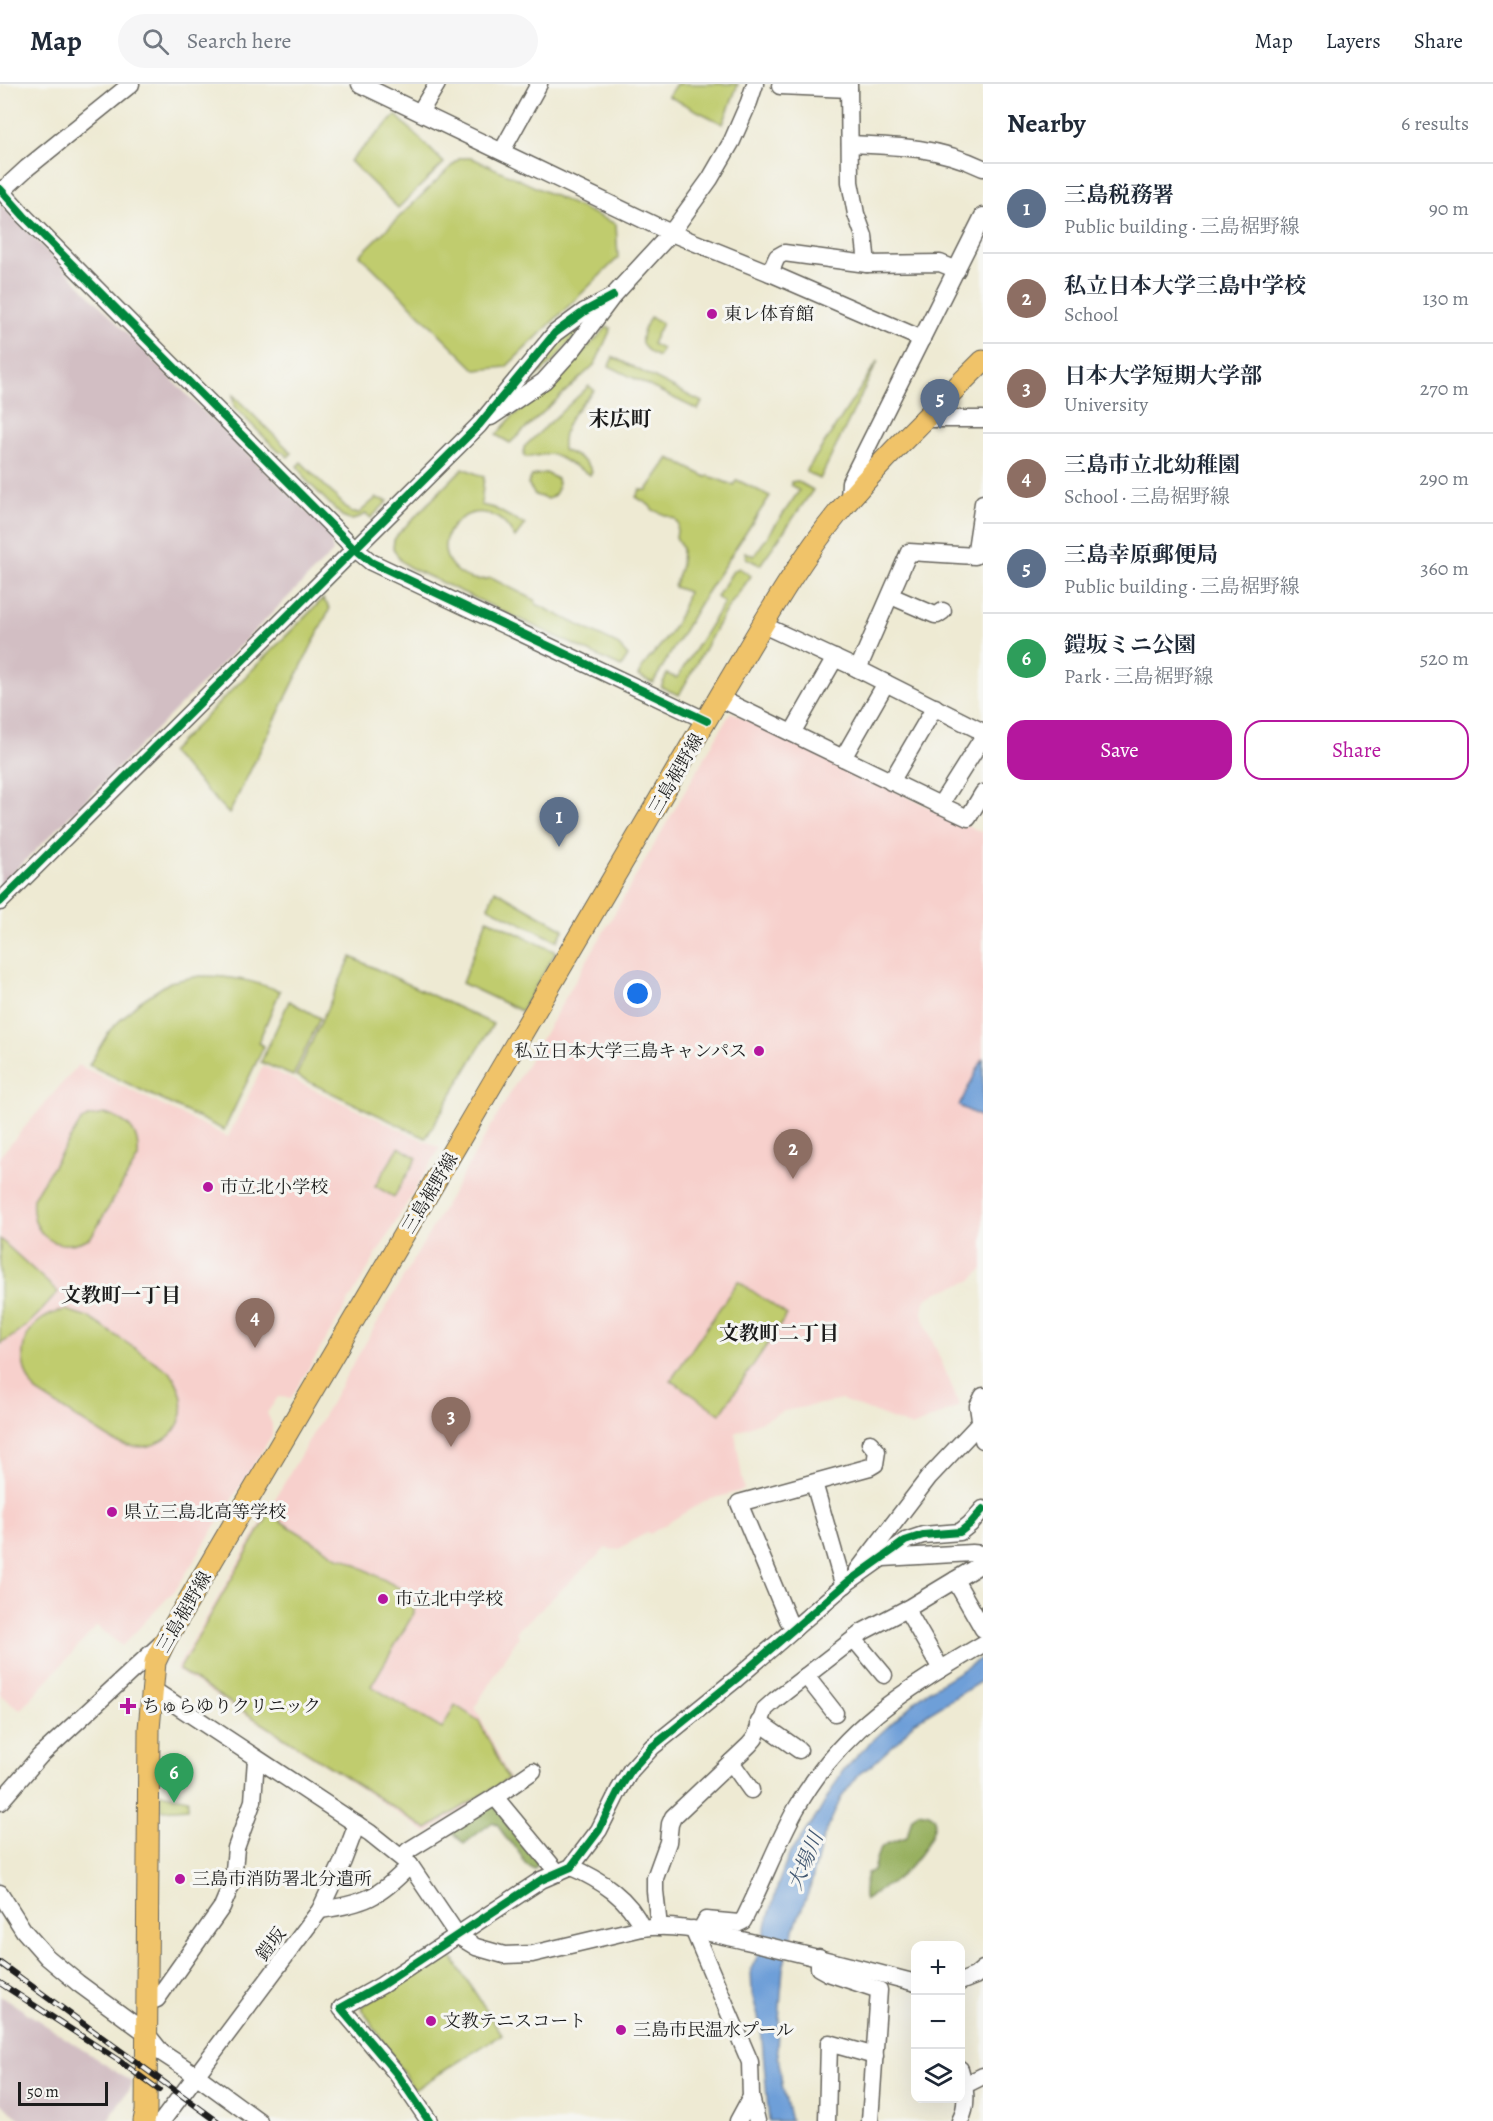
<!DOCTYPE html>
<html lang="en">
<head>
<meta charset="utf-8">
<style>
	body { margin:0; font-family:Alegreya,"Noto Serif JP",serif; background:#f6f6f7; color:#1f2937 }
	.controls { position:absolute; right:18px; bottom:18px; display:grid; overflow:hidden; border-radius:12px; box-shadow:0 6px 24px #0002 }
	.controls button { width:54px; height:54px; display:grid; place-items:center; padding:0; border:0; border-bottom:2px solid #e0e1e3; background:#fff; color:#1f2937; font:30px sans-serif }
	.scale { position:absolute; left:18px; bottom:15px; width:90px; box-sizing:border-box; padding-left:6px; border:3px solid #1c1c1c; border-top:0; font-size:16px; line-height:21px; white-space:nowrap; color:#1c1c1c; -webkit-text-stroke:4px #f6f6f2; paint-order:stroke }
	.you { position:absolute; left:638px; top:910px; width:21px; height:21px; margin:-15px; border:4px solid #fff; border-radius:50%; background:#1a73e8; box-shadow:0 0 0 9px #1a73e833 }
	.badge { display:grid; place-items:center; width:39px; height:39px; border-radius:50%; background:#b5179e; color:#fff; font-size:20px; font-weight:700 }
	.pin { position:absolute; translate:-50% -50px; filter:drop-shadow(0 2px 3px #0008) }
	.pin::after { content:''; position:absolute; top:32px; width:21px; height:18px; background:inherit; clip-path:polygon(0 0,100% 0,50% 100%) }
	.list { margin:0; padding:0; list-style:none }
	h2 { display:flex; justify-content:space-between; align-items:center; height:78px; margin:0; padding:0 24px; font-size:26px }
	h2 small { font-size:20px; font-weight:400; color:#747a83 }
	.list li { display:grid; grid-template-columns:39px 1fr auto; gap:18px; align-items:center; box-sizing:border-box; height:90px; padding:0 24px; border-top:2px solid #e0e1e3 }
	.list b { display:block; font-size:22px; white-space:nowrap }
	.list p { margin:0; font-size:20px; white-space:nowrap; color:#747a83 }
	.list em { font-size:20px; font-style:normal; color:#747a83 }
	.actions { display:flex; gap:12px; padding:18px 24px }
	.actions a { flex:1; padding:14px 0; border:2px solid #b5179e; border-radius:18px; text-align:center; font-size:21px; color:#b5179e }
	.actions .main { background:#b5179e; color:#fff }
	.icon { flex:none; width:33px; height:33px; fill:none; stroke:currentColor; stroke-width:2; stroke-linecap:round; stroke-linejoin:round }
	.map { position:relative; flex:none; width:983px; height:2037px; overflow:hidden }
	header { display:flex; align-items:center; gap:36px; box-sizing:border-box; height:84px; padding:0 30px; background:#fff; border-bottom:2px solid #e0e1e3 }
	header strong { font-size:28px }
	nav { display:flex; gap:33px; margin-inline-start:auto; font-size:21px }
	.search { width:420px; height:54px; background:#f6f6f7; display:flex; align-items:center; gap:15px; box-sizing:border-box; padding:0 21px; border-radius:33px; color:#747a83; font-size:22px }
	main { display:flex }
	aside { flex:1; background:#fff }
	.map>svg:first-child { display:block }
	.built { fill:#f7d0cc }
	.industrial { fill:#d2bec3 }
	.green { fill:#c0cc6e; stroke:#6e7445; stroke-width:1.5 }
	.forest { fill:#98b061; stroke:#5a663e; stroke-width:1.5 }
	.water { fill:#6e9fd8; stroke:#455e7a; stroke-width:1.5 }
	.lines { fill:none; stroke-linecap:round; stroke-linejoin:round }
	.minor-casing { stroke:#66645c; stroke-width:19 }
	.major-casing { stroke:#66645c; stroke-width:23 }
	.minor { stroke:#fff; stroke-width:16 }
	.major { stroke:#f0c369; stroke-width:21 }
	.rail-casing { stroke:#1c1c1c; stroke-width:6 }
	.rail { stroke:#f6f6f2; stroke-width:4; stroke-dasharray:11; stroke-linecap:butt }
	.cycleway-casing { stroke:#f6f6f2; stroke-width:11 }
	.cycleway { stroke:#00873e; stroke-width:8 }
	.poi-dot { fill:#b5179e; stroke:#f6f6f2; stroke-width:2 }
	.labels { text-anchor:middle; stroke-width:6; stroke-linejoin:round; paint-order:stroke }
	.poi-label { font-size:18px; fill:#1c1c1c; stroke:#f6f6f2; text-anchor:start }
	.street-label { font-size:18px; fill:#1c1c1c; stroke:#f6f6f2 }
	.neighbourhood-label { font-size:20px; font-weight:bold; fill:#1c1c1c; stroke:#f6f6f2 }
	.water-label { font-size:20px; font-style:italic; fill:#415771; stroke:#f6f6f2 }
	.quarter-label { font-size:21px; font-weight:bold; fill:#1c1c1c; stroke:#f6f6f2 }
</style>
</head>
<body>
<header>
<strong>Map</strong>
<div class="search"><svg class="icon" aria-label="search" viewBox="0 0 24 24"><circle cx="10" cy="10" r="6"/><path d="M15 15l6 6"/></svg>Search here</div>
<nav><a>Map</a><a>Layers</a><a>Share</a></nav>
</header>
<main>
<div class="map">
<svg width="983" height="2037" viewBox="0 0 983 2037">
	<rect width="100%" height="100%" fill="#f6f6f2"/>
	<filter id="ink" filterUnits="userSpaceOnUse"><feTurbulence type="fractalNoise" baseFrequency=".0167" numOctaves="2"/><feDisplacementMap in="SourceGraphic" scale="12" xChannelSelector="R" yChannelSelector="G"/><feConvolveMatrix kernelMatrix="1 2 1 2 8 2 1 2 1" color-interpolation-filters="sRGB"/></filter>
	<filter id="wash" filterUnits="userSpaceOnUse"><feTurbulence type="fractalNoise" baseFrequency=".008" numOctaves="4" result="noise"/><feDisplacementMap in="SourceGraphic" scale="24" xChannelSelector="R" yChannelSelector="G"/><feGaussianBlur stdDeviation="1.35" result="paint"/><feColorMatrix in="noise" values="0 0 0 0 0 0 0 0 0 0 0 0 0 0 0 0 0 1.4 0 .05"/><feComposite in="paint" operator="in"/></filter>
	<g filter="url(#wash)">
		<rect width="100%" height="100%" fill="#eeead3"/>
		<g class="built">
			<path d="M731 628 983 749V1185L970 1197 938 1208 926 1215 922 1228 926 1241 960 1322 912 1343 842 1316 784 1327 735 1349 744 1406 704 1417 650 1450 648 1448 619 1465 610 1466 606 1464 516 1548 519 1552 475 1623 510 1696 427 1749 344 1693 176 1586Z"/>
			<path d="M78 981 228 1053 263 982 440 1064 291 1314 278 1313 267 1329 272 1340V1351L177 1504 122 1562 97 1542 20 1626 0 1610V1072Z"/>
		</g>
		<g class="industrial">
			<path d="M0 119 196 320 330 450 333 468 0 802Z"/>
			<path d="M0 1911 133 1999 107 2037H23L0 2019Z"/>
		</g>
		<g class="green">
			<path d="M676 0H738L723 40 668 12Z"/>
			<path d="M396 31 444 79 398 124 350 77Z"/>
			<path d="M460 74H472L616 140 618 174 506 283 476 286 360 171Z"/>
			<path d="M650 233 662 239 652 260 662 265 658 273C635 261 640 254 650 233Z"/>
			<path d="M579 242 582 244 553 278 521 305 520 298 539 278 576 243Z"/>
			<path d="M607 243 611 244 610 247 595 280 510 359 496 351 512 333 546 307Z"/>
			<path d="M613 273 702 318 698 326 609 282Z"/>
			<path d="M878 277 820 395 806 388 807 386Z"/>
			<path d="M589 302 594 306C578 324 560 340 563 366 574 371 587 376 592 387L590 391 555 371C546 368 536 373 526 373L524 371V363Z"/>
			<path d="M233 311 292 369 288 373 283 368H279L234 323Z"/>
			<path d="M669 374 706 393 709 392 733 401 737 396 770 412 705 511 653 599 638 592C644 576 658 567 667 553 677 540 683 524 688 508L674 503 681 481 682 464 676 453 678 440 675 435 653 426 649 421 636 413 640 406H647Z"/>
			<path d="M301 378 352 429H359L376 414 388 417 371 434 366 430 353 436 344 434 304 394 302 388 297 382Z"/>
			<path d="M463 384 484 393 481 421 494 424 525 441 515 454C482 393 415 457 460 489 470 496 479 497 491 494L535 516 536 520 617 560 628 572 621 583 409 483 400 476 393 464 394 456 398 450Z"/>
			<path d="M546 389 557 395C560 405 557 411 548 415L535 411 528 400 532 392Z"/>
			<path d="M797 397 813 406 760 481 746 474 745 468 754 472 799 407 791 401V398Z"/>
			<path d="M739 484 751 492 725 528 679 611 661 603 667 590 677 594 724 519 717 513 733 487Z"/>
			<path d="M323 515 330 524 229 730 170 668Z"/>
			<path d="M495 806 564 845 557 857 488 823Z"/>
			<path d="M487 835 556 868 521 927 462 899Z"/>
			<path d="M351 873 493 940 426 1054 296 992Z"/>
			<path d="M199 892C230 892 251 896 280 907L258 959 264 962 224 1046 89 981 110 946 139 918 170 898Z"/>
			<path d="M289 917 320 934 293 992 261 978Z"/>
			<path d="M105 1030C129 1037 140 1047 138 1074L91 1153C57 1172 29 1151 33 1114L81 1037 88 1033Z"/>
			<path d="M399 1063 417 1074 394 1113 375 1102Z"/>
			<path d="M0 1155 58 1208C40 1229 24 1247 0 1260Z"/>
			<path d="M738 1197 787 1231 720 1330 671 1296Z"/>
			<path d="M66 1226 88 1233 170 1288C203 1332 166 1378 115 1358L36 1308C11 1273 22 1234 66 1226Z"/>
			<path d="M269 1430 338 1473 346 1475 405 1507C412 1514 414 1519 414 1529L371 1602 442 1645 455 1621 479 1637 508 1695 427 1745 179 1586Z"/>
			<path d="M160 1709 188 1715V1724L161 1726Z"/>
			<path d="M448 1867 502 1950 414 2006 361 1923Z"/>
		</g>
		<g class="forest">
			<path d="M494 1720 517 1754 529 1765 539 1778 534 1785 525 1780 518 1766 505 1753 498 1741 493 1738C483 1745 474 1752 464 1760L451 1746Z"/>
			<path d="M918 1728 929 1730 935 1734C936 1755 909 1786 892 1799 887 1802 881 1804 876 1808 871 1811 870 1814 865 1816 862 1810 865 1797 867 1789L873 1787C880 1757 881 1762 907 1753L912 1734Z"/>
		</g>
		<g class="water">
			<path d="M983 974V1034L959 1022Z"/>
			<path d="M983 1573V1596L914 1638 901 1654 871 1682 860 1689 841 1714 822 1757 810 1804 794 1845 783 1884 777 1963 782 2000 791 2037H769L761 1944 752 1910 751 1885 758 1871 779 1797 790 1769 818 1730 842 1688 869 1660 923 1610Z"/>
		</g>
	</g>
	<g filter="url(#ink)">
		<g class="lines">
			<g class="minor-casing">
				<g id="minor">
					<path d="M360 0 671 149 770 189 922 255"/>
					<path d="M849 0 850 98 856 130 864 152 867 180"/>
					<path d="M780 2 849 5"/>
					<path d="M420 28 437 0"/>
					<path d="M850 60C898 62 938 63 983 84"/>
					<path d="M502 67 539 0"/>
					<path d="M0 105 24 132 354 464 371 478 707 637"/>
					<path d="M2 107 27 84 131 0"/>
					<path d="M770 189 777 173 784 169 867 180 940 179 957 186"/>
					<path d="M491 333 544 297 574 264 613 212 671 149 710 95 732 57 749 18 755 0"/>
					<path d="M925 335H983"/>
					<path d="M849 416 850 398 983 132"/>
					<path d="M891 512 935 531H937L943 527"/>
					<path d="M763 541 858 585 983 648"/>
					<path d="M858 585 909 468 975 472 983 419"/>
					<path d="M719 614 940 721 983 653"/>
					<path d="M792 649 835 574"/>
					<path d="M843 674 886 599"/>
					<path d="M891 698 935 623"/>
					<path d="M940 721 968 734 983 709"/>
					<path d="M0 818 479 341 555 249 585 227 613 212"/>
					<path d="M983 1312 978 1322 983 1356"/>
					<path d="M814 1399 842 1496 845 1501"/>
					<path d="M883 1474 972 1469 983 1470"/>
					<path d="M858 1486 929 1393 980 1339"/>
					<path d="M955 1496 983 1545"/>
					<path d="M907 1526 941 1585"/>
					<path d="M795 1544 788 1536 739 1419 870 1383 875 1380 877 1367 870 1359"/>
					<path d="M854 1555 884 1591"/>
					<path d="M806 1592 835 1629"/>
					<path d="M152 1605 370 1749 410 1781 458 1852 476 1863 504 1871 532 1870 642 1844C677 1839 713 1850 746 1857 803 1870 859 1884 916 1899"/>
					<path d="M759 1638 799 1666"/>
					<path d="M731 1678 751 1706"/>
					<path d="M495 1713 533 1687"/>
					<path d="M0 1718 40 1672 162 1559"/>
					<path d="M402 1773 409 1766 495 1713 558 1789"/>
					<path d="M571 1783C600 1795 630 1815 642 1844"/>
					<path d="M0 1809 24 1847 47 1873 78 1899 146 1949 162 1969 196 1991 259 2037"/>
					<path d="M320 1826C364 1820 380 1813 410 1781"/>
					<path d="M659 1843 655 1807V1794L668 1758 670 1740 673 1733 749 1661 755 1654 765 1625 775 1616 864 1547 910 1523 983 1479"/>
					<path d="M693 1845 750 1978 751 2013 757 2037"/>
					<path d="M700 1847 706 1836 739 1839 743 1837C762 1800 776 1761 796 1725 842 1643 905 1606 983 1560"/>
					<path d="M819 1873V1884L828 1889 879 1906 870 2037"/>
					<path d="M960 1898 975 1892 983 1885"/>
					<path d="M146 1919 157 1915 222 1823 233 1797 236 1764 253 1717 256 1675"/>
					<path d="M965 2001 983 1992"/>
					<path d="M162 2037 320 1826 343 1777 357 1740"/>
					<path d="M429 2037 397 1990 341 1924 382 1901 541 1796 571 1783 599 1746 619 1706 631 1686 652 1663 736 1595 848 1498 893 1466 905 1457 923 1451 960 1448 970 1440 983 1425"/>
					<path d="M738 2037 751 2013"/>
					<path d="M827 2037 829 1959 875 1972"/>
					<path d="M960 2037C969 2020 965 2002 960 1985"/>
				</g>
			</g>
			<g class="major-casing">
				<path id="major" d="M144 2037 146 2027 149 1645 155 1578 165 1557 719 614C756 553 793 484 838 429 882 375 934 326 983 277"/>
			</g>
			<use href="#minor" class="minor"/>
			<use href="#major" class="major"/>
			<g class="rail-casing">
				<g id="rail">
					<path d="M0 1879 217 2037"/>
					<path d="M0 1899 118 1976 159 2006"/>
				</g>
			</g>
			<use href="#rail" class="rail"/>
			<g class="cycleway-casing">
				<g id="cycleway">
					<path d="M0 105 24 132 354 464 371 478 707 637"/>
					<path d="M0 818 479 341 555 249 585 227 613 212"/>
					<path d="M429 2037 397 1990 341 1924 382 1901 541 1796 571 1783 599 1746 619 1706 631 1686 652 1663 736 1595 848 1498 893 1466 905 1457 923 1451 960 1448 970 1440 983 1425"/>
				</g>
			</g>
			<use href="#cycleway" class="cycleway"/>
		</g>
	</g>
	<g class="poi-dot">
		<circle cx="712" cy="230" r="6"/>
		<circle cx="759" cy="967" r="6"/>
		<circle cx="208" cy="1103" r="6"/>
		<circle cx="112" cy="1428" r="6"/>
		<circle cx="383" cy="1515" r="6"/>
		<path d="M125 1613h6v6h6v6h-6v6h-6v-6h-6v-6h6z"/>
		<circle cx="180" cy="1795" r="6"/>
		<circle cx="431" cy="1937" r="6"/>
		<circle cx="621" cy="1946" r="6"/>
	</g>
	<g class="labels">
		<g class="poi-label">
			<text x="724" y="236">東レ体育館</text>
			<text x="747" y="973" text-anchor="end">私立日本大学三島キャンパス</text>
			<text x="220" y="1109">市立北小学校</text>
			<text x="124" y="1434">県立三島北高等学校</text>
			<text x="395" y="1521">市立北中学校</text>
			<text x="142" y="1628">ちゅらゆりクリニック</text>
			<text x="192" y="1801">三島市消防署北分遣所</text>
			<text x="443" y="1943">文教テニスコート</text>
			<text x="633" y="1952">三島市民温水プール</text>
		</g>
		<g class="street-label">
			<text transform="translate(676 690) rotate(-60)" y="6">三島裾野線</text>
			<text transform="translate(430 1109) rotate(-59)" y="6">三島裾野線</text>
			<text transform="translate(184 1528) rotate(-60)" y="6">三島裾野線</text>
			<text transform="translate(271 1860) rotate(-53)" y="6">鎧坂</text>
		</g>
		<g class="neighbourhood-label">
			<text x="121" y="1218">文教町一丁目</text>
			<text x="779" y="1256">文教町二丁目</text>
		</g>
		<g class="water-label">
			<text transform="translate(805 1777) rotate(-67)" y="7">大場川</text>
		</g>
		<g class="quarter-label">
			<text x="620" y="342">末広町</text>
		</g>
	</g>
</svg>
<div class="controls">
<button>+</button>
<button>−</button>
<button><svg class="icon" aria-label="layers" viewBox="0 0 24 24"><path d="M12 4l9 5-9 5-9-5zM3 14l9 5 9-5"/></svg></button>
</div>
<div class="scale">50 m</div>
<div class="you"></div>
<div class="pin badge" style="left:559px;top:763px;background:#5c6f8a">1</div>
<div class="pin badge" style="left:793px;top:1095px;background:#8d6e63">2</div>
<div class="pin badge" style="left:451px;top:1363px;background:#8d6e63">3</div>
<div class="pin badge" style="left:255px;top:1264px;background:#8d6e63">4</div>
<div class="pin badge" style="left:940px;top:345px;background:#5c6f8a">5</div>
<div class="pin badge" style="left:174px;top:1719px;background:#2e9e5b">6</div>
</div>
<aside>
<h2>Nearby<small>6 results</small></h2>
<ul class="list">
<li><span class="badge" style="background:#5c6f8a">1</span><div><b>三島税務署</b><p>Public building · 三島裾野線</p></div><em>90 m</em></li>
<li><span class="badge" style="background:#8d6e63">2</span><div><b>私立日本大学三島中学校</b><p>School</p></div><em>130 m</em></li>
<li><span class="badge" style="background:#8d6e63">3</span><div><b>日本大学短期大学部</b><p>University</p></div><em>270 m</em></li>
<li><span class="badge" style="background:#8d6e63">4</span><div><b>三島市立北幼稚園</b><p>School · 三島裾野線</p></div><em>290 m</em></li>
<li><span class="badge" style="background:#5c6f8a">5</span><div><b>三島幸原郵便局</b><p>Public building · 三島裾野線</p></div><em>360 m</em></li>
<li><span class="badge" style="background:#2e9e5b">6</span><div><b>鎧坂ミニ公園</b><p>Park · 三島裾野線</p></div><em>520 m</em></li>
</ul>
<div class="actions"><a class="main">Save</a><a>Share</a></div>
</aside>
</main>
</body>
</html>
